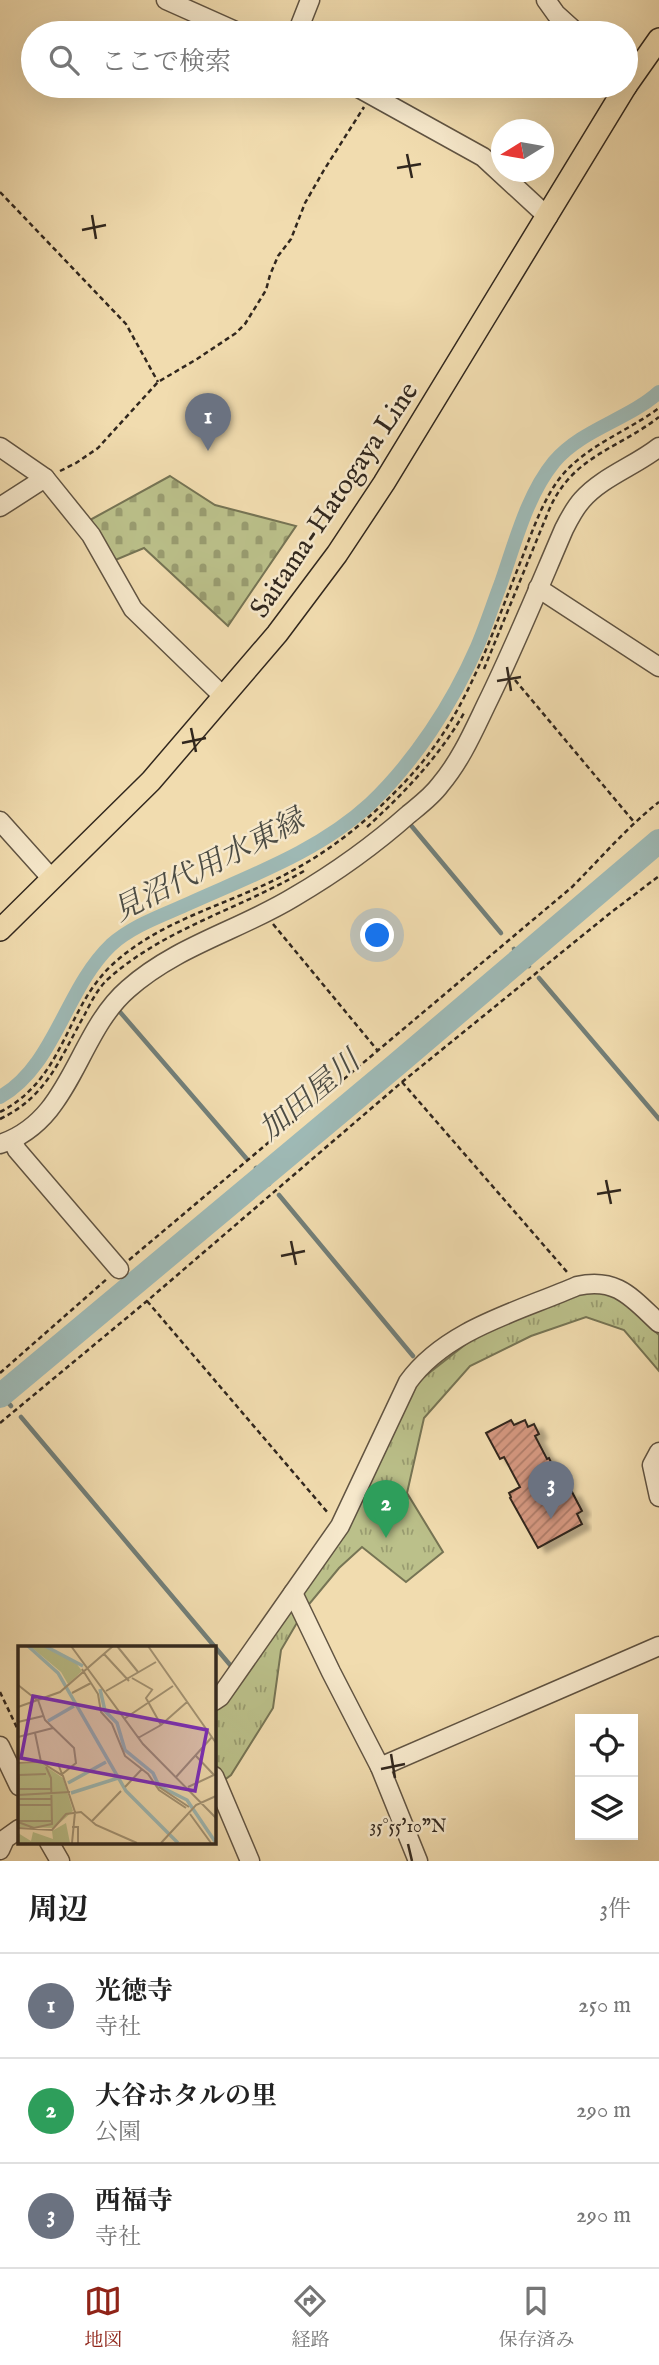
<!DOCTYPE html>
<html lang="ja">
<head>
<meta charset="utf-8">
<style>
	body { margin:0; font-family:"IM FELL English","Noto Serif JP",serif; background:#f6f6f6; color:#222 }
	.controls { position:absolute; right:21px; bottom:21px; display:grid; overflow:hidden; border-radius:0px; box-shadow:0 7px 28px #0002 }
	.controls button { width:63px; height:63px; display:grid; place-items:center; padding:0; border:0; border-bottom:2px solid #e0e0e0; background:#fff; color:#222; font:35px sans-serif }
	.compass { position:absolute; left:491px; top:119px; width:63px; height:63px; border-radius:50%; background:#fff; box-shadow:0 7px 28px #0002; rotate:259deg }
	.you { position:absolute; left:378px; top:936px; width:24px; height:24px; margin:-18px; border:5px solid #fff; border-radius:50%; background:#1a73e8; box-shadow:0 0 0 10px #1a73e833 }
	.badge { display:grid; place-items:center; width:46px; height:46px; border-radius:50%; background:#8f2418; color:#fff; font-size:23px; font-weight:700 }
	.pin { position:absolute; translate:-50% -58px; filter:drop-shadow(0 2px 4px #0008) }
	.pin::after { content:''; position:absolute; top:37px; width:24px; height:21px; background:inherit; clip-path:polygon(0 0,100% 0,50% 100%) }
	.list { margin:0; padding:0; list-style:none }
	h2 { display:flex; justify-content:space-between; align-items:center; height:91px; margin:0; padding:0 28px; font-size:30px }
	h2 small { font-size:23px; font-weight:400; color:#767676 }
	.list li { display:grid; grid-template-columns:46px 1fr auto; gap:21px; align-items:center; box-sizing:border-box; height:105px; padding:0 28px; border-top:2px solid #e0e0e0 }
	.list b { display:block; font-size:26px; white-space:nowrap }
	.list p { margin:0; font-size:23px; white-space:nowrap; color:#767676 }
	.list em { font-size:23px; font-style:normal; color:#767676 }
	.icon { flex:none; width:38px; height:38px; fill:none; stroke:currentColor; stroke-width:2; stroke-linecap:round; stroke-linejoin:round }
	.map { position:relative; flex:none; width:659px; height:1861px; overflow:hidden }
	.search { position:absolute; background:#fff; box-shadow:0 7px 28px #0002; left:21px; right:21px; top:21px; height:77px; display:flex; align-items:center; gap:18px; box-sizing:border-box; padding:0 24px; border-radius:38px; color:#767676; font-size:26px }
	.sheet { height:406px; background:#fff }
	nav { display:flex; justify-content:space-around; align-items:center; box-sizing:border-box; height:98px; border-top:2px solid #e0e0e0; background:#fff; font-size:19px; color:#767676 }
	nav a { display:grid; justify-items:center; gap:4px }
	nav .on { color:#8f2418 }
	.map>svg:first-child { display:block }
	.cemetery { fill:url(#cemetery-stones); stroke:#767454; stroke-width:2 }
	.park { fill:url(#park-tufts); stroke:#767454; stroke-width:2 }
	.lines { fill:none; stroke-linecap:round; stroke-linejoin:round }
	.stream { stroke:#727f79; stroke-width:4.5 }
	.canal { stroke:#9eb9b5; stroke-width:14 }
	.river { stroke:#9eb9b5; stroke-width:24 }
	.building { fill:url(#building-hatch); stroke:#31271e; stroke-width:2; filter:url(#shadow) }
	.minor-casing { stroke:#615442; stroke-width:21 }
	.major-casing { stroke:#31271e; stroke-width:24 }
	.path { stroke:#31271e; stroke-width:2.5; stroke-dasharray:5 3.5; stroke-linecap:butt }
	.minor { stroke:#f6e8cb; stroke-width:18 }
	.major { stroke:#f1dcaf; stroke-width:21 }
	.ticks { fill:none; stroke:#31271e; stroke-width:2.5 }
	.labels { text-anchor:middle; stroke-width:5; stroke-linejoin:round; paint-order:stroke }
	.street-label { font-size:28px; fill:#31271e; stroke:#f6e8cb }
	.water-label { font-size:30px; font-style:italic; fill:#4c4c44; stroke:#f6e8cb }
	.inset-river { fill:none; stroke:#9eb9b5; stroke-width:3.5 }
	.inset-road { fill:none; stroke:#a49475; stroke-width:2 }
	.view { fill:#7b2cbf; fill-opacity:0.15; stroke:#7b2cbf; stroke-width:3.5 }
	.inset-edge { fill:none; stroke:#31271e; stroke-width:3.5 }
	.ticks-label { font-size:18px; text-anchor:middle; fill:#31271e; stroke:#f6e8cb; stroke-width:5; stroke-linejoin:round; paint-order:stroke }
</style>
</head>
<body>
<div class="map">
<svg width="659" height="1861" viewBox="0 0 659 1861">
	<defs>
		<pattern id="cemetery-stones" width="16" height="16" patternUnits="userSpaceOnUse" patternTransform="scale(1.75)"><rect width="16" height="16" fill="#bbc08a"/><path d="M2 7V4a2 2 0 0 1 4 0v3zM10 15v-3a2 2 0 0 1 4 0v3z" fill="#999c70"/></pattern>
		<pattern id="park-tufts" width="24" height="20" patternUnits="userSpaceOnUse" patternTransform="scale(1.75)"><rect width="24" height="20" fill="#bbc08a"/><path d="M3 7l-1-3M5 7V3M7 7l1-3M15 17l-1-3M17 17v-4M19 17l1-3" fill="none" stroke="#999c70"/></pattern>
		<pattern id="building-hatch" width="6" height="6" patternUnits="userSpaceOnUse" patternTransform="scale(1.75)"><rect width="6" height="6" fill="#d4977f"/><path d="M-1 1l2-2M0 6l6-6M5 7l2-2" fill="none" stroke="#ad7b67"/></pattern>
		<filter id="shadow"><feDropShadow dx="8" dy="4.5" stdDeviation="2" flood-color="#0004"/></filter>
	</defs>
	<rect width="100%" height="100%" fill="#f1dcaf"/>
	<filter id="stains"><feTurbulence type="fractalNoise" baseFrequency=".00286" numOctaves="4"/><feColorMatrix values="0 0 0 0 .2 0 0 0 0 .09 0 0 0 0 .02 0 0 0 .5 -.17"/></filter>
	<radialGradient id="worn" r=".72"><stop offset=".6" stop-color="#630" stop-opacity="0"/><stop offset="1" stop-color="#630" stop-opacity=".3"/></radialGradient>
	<path class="cemetery" d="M170 476 215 505 296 526 228 626 144 548 113 561 90 520Z"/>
	<path class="park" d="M597 1289 615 1293 659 1335V1371L624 1330 586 1317 531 1336 470 1366 424 1418 407 1493 443 1552 406 1582 362 1547 339 1568 305 1609 281 1650 273 1708 231 1775 214 1788V1709L285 1616 415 1384 475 1337 537 1308Z"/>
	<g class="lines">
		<g class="stream">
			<path d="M409 823 501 933"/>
			<path d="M514 949 529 966"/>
			<path d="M539 978 659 1119"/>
			<path d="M120 1012 246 1158"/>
			<path d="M256 1168 269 1184"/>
			<path d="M279 1195 413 1356"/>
			<path d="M0 1393 11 1406"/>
			<path d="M21 1417 231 1666"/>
		</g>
		<path class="canal" d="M0 1097C55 1066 65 989 111 945 133 925 164 915 190 903 252 875 319 851 370 804 415 761 452 704 477 647 486 626 493 604 501 583 515 543 527 495 554 462 582 429 628 420 659 392"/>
		<path class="river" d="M0 1396 396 1065 659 841"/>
	</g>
	<path class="building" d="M511 1420 514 1425 525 1420 528 1427 534 1424 539 1434 535 1436 547 1459 549 1458 567 1495 572 1492 582 1511 577 1514 582 1524 538 1548 510 1498 511 1497 509 1493 520 1487 504 1457 500 1459 486 1433Z"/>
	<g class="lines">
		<g class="minor-casing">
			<g id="minor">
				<path d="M166 0 240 33"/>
				<path d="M546 0 556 14 577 33"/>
				<path d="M297 33 310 0"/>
				<path d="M355 86 483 157 548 217"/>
				<path d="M0 447 45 478 91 535 133 609 224 697"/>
				<path d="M0 507 45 478"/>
				<path d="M538 588 659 667"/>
				<path d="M0 821 52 879"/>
				<path d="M12 1140 17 1150 119 1269"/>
				<path d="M0 1144C72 1121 76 1034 128 989 176 946 240 930 294 897 335 873 373 846 409 814 420 805 432 796 440 785 461 760 473 732 487 703 515 646 539 587 564 529 569 519 574 509 582 500 602 477 635 466 659 447"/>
				<path d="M659 1452 652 1465 659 1497"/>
				<path d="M293 1593 331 1672 380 1767 418 1861"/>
				<path d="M214 1701 220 1697 340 1526 408 1382C446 1329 520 1311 577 1286 617 1277 632 1298 659 1323"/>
				<path d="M0 1746 19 1786"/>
				<path d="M380 1767 659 1646"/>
				<path d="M214 1776 250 1861"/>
				<path d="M49 1842 60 1861"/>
				<path d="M0 1850 5 1839 19 1829"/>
			</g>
		</g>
		<g class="major-casing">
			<g id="major">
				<path d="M626 86 659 39"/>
				<path d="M0 930 151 781 277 634 337 554 384 483 626 86"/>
			</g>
		</g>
		<g class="path">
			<path d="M0 192 126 324 158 382"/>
			<path d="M60 471 76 463 98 448 158 382 197 359 236 333 245 324 266 290 270 275 278 256 291 239 305 203 324 170 364 107"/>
			<path d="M484 669 549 510C572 456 618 449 659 417"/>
			<path d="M515 680 634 822"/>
			<path d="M367 827C404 793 439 757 464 713"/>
			<path d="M273 924 378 1051"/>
			<path d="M402 1082 567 1272"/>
			<path d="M0 1112C66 1078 64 1009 113 964 163 918 232 904 290 872 337 847 378 812 413 773 467 713 491 636 520 563 532 533 543 497 564 473 590 444 628 431 659 408"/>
			<path d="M0 1119C48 1096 60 1058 85 1014 91 1002 98 988 108 979 165 928 240 909 304 871"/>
			<path d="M129 1260 572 887C601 858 627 827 659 802"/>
			<path d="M147 1301 328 1513"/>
			<path d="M0 1373 108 1278"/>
			<path d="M0 1423 147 1301 402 1082 609 914 659 876"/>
			<path d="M0 1692 19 1732"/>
		</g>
		<use href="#minor" class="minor"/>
		<use href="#major" class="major"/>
	</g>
	<path class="ticks" d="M407 154 412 178M397 168 421 164M92 215 96 239M82 230 106 225M507 667 511 691M497 681 521 677M191 728 196 752M182 743 206 738M606 1180 611 1204M597 1194 621 1190M291 1241 296 1265M281 1256 305 1251M391 1754 395 1778M381 1769 405 1764M408 1844 412 1861"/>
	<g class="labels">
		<g class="street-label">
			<text transform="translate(333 499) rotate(-56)" y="10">Saitama-Hatogaya Line</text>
		</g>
		<g class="water-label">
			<text transform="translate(208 865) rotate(-27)" y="10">見沼代用水東縁</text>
			<text transform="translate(309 1095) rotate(-40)" y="10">加田屋川</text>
		</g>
	</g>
	<g transform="translate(18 1646)">
		<rect width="198" height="198" fill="#f1dcaf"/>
		<path d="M48 177 52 197H0V187L13 195 15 186 35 193 34 185Z" fill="#bbc08a"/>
		<path d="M23 117 45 132 55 165 36 182 0 181V118Z" fill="#bbc08a"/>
		<path d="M12 0H25L58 17 64 25 50 38 43 26Z" fill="#bbc08a"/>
		<path class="inset-river" d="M10 0 40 27 108 145 160 197M27 0 65 20M82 43 87 65 99 77 107 104 135 127 141 140 169 154 198 197M30 75 56 60M50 137 88 116M53 147 100 132"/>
		<path class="inset-road" d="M53 0 125 98 198 172M99 0 120 26M130 0 198 97M86 8 111 35M64 23 80 48 83 66 94 78 107 110 130 128 141 144 168 162M114 32 135 44M0 39 19 54M134 44 128 52 143 79M88 45 138 16M54 47 73 37M20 54 27 74 56 102 58 117 43 129M0 61 42 46 95 0M106 73 155 40M0 76 25 70M17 87 23 116M0 91 35 82M120 92 143 79 169 56M0 117 23 116 45 130 57 166 54 197M29 118H40L44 128M1 129 28 128M158 131 194 91M107 141 124 123M141 141 171 161M170 141 196 129 178 110M0 143H34M0 149 52 146M0 153H34M1 159H34M172 168 193 197M0 175 1 129M1 175H34M74 175 103 145M0 176 16 182 34 178 33 132 28 121M54 181H60V197M0 182 34 184 48 168 63 166 78 179 119 197M143 197 178 159 198 150"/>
		<path class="view" d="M15 50 189 84 177 145 3 112Z"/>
		<rect width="198" height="198" class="inset-edge"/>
	</g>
	<g class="ticks-label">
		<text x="408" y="1832">35°55'10"N</text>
	</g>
	<rect width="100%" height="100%" filter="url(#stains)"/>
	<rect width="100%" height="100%" fill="url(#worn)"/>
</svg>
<div class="controls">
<button><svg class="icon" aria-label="locate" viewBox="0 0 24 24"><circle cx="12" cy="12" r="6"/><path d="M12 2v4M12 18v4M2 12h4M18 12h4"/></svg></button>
<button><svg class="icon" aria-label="layers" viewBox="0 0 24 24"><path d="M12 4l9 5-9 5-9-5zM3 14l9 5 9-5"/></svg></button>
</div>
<svg class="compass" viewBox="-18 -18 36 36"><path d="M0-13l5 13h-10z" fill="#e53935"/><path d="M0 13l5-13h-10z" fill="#767676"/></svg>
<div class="you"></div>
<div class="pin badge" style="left:208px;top:451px;background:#6b7280">1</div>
<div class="pin badge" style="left:386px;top:1538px;background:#2e9e5b">2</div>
<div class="pin badge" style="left:551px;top:1519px;background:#6b7280">3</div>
<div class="search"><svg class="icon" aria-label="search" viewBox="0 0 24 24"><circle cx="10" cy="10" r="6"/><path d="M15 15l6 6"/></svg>ここで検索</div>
</div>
<section class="sheet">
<h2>周辺<small>3件</small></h2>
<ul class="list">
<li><span class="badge" style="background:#6b7280">1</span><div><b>光徳寺</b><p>寺社</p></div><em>250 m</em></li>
<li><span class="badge" style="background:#2e9e5b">2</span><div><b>大谷ホタルの里</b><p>公園</p></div><em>290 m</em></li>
<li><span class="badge" style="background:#6b7280">3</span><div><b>西福寺</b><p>寺社</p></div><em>290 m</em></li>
</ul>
</section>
<nav>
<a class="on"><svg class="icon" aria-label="map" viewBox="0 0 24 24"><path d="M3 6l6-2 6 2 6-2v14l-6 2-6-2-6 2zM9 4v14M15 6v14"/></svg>地図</a>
<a><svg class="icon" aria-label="directions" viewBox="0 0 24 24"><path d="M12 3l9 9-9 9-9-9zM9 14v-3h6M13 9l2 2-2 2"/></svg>経路</a>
<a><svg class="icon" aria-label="saved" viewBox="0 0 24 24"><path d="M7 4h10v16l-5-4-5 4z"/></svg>保存済み</a>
</nav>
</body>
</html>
